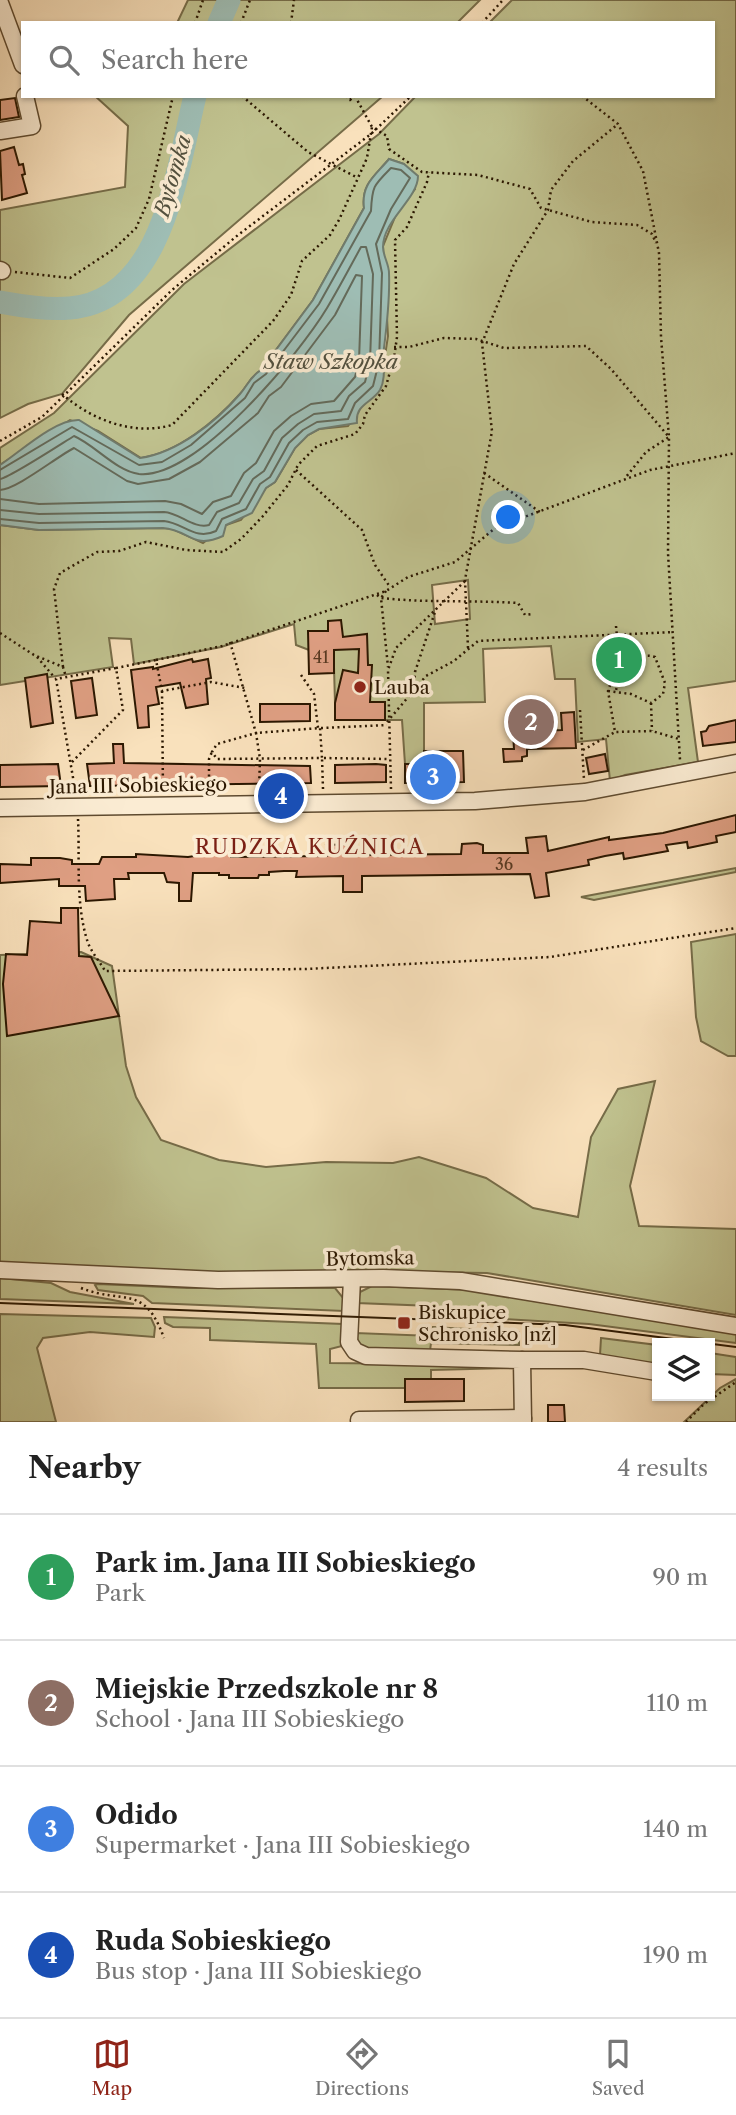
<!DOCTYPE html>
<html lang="en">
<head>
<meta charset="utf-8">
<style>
	body { margin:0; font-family:"Libre Caslon Text",serif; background:#f2f2f2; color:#222 }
	.controls { position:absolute; right:21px; bottom:21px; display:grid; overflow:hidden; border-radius:0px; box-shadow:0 2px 5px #0004 }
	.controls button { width:63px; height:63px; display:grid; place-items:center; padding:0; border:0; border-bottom:2px solid #e0e0e0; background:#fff; color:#222; font:35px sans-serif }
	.you { position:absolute; left:509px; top:518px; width:24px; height:24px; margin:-18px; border:5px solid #fff; border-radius:50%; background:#1a73e8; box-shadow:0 0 0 10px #1a73e833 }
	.badge { display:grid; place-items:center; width:46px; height:46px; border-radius:50%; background:#8f2418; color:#fff; font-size:23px; font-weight:700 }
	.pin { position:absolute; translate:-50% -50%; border:4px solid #fff; box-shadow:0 2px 7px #0006 }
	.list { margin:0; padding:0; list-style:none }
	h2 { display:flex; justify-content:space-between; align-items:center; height:91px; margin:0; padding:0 28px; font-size:30px }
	h2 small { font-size:23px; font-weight:400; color:#767676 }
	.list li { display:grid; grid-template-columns:46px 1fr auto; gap:21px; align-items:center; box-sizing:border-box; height:126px; padding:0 28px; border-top:2px solid #e0e0e0 }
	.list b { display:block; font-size:26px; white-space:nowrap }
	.list p { margin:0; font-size:23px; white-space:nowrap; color:#767676 }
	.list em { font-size:23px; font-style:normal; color:#767676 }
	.icon { flex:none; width:38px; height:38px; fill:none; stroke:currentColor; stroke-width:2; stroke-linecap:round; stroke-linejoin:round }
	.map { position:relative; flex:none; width:736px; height:1422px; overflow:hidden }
	.search { position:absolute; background:#fff; box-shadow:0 2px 5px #0004; left:21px; right:21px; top:21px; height:77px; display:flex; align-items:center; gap:18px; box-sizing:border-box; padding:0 24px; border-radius:0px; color:#767676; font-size:26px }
	.sheet { height:595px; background:#fff }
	nav { display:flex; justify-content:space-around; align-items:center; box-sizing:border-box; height:98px; border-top:2px solid #e0e0e0; background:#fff; font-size:19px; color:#767676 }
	nav a { display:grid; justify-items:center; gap:4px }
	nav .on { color:#8f2418 }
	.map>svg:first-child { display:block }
	.green { fill:#c0c28f; stroke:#766c48; stroke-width:2; fill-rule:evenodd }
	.water { fill:#9ebdb4; stroke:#707b6c; stroke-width:2 }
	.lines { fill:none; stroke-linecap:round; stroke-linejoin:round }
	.shore { stroke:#646a5a; stroke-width:2 }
	.river { stroke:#9ebdb4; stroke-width:23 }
	.building { fill:#df9f83; stroke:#2b1700; stroke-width:2 }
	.minor-casing { stroke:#5e4a2f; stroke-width:19 }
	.path { stroke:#2b1700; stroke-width:2.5; stroke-dasharray:2 3.5; stroke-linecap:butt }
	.minor { stroke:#fbecd3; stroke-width:16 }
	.tram { stroke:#2b1700; stroke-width:2 }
	.poi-dot { fill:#8f2418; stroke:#fbecd3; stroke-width:2.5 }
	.labels { text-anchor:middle; stroke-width:7; stroke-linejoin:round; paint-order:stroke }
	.number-label { font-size:16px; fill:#583921 }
	.poi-label { font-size:19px; fill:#2b1700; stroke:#fbecd3; text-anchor:start }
	.street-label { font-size:19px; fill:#2b1700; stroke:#fbecd3 }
	.water-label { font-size:21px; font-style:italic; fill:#53513f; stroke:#fbecd3 }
	.neighbourhood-label { font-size:21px; letter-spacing:2px; fill:#7a1f14; stroke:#fbecd3 }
</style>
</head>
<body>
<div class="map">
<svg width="736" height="1422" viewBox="0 0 736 1422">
	<rect width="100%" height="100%" fill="#f9e1bc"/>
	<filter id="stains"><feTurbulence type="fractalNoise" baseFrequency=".00286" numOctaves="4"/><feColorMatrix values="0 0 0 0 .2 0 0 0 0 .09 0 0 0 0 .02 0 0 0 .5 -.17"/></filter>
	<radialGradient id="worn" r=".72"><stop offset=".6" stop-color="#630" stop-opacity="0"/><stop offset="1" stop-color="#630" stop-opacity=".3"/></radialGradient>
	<g class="green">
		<path d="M188 0H480L457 23H177Z"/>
		<path d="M512 0H736V681L688 688 698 762 625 775 610 781 606 739 578 742 575 679H555L551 646 483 649 485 702 424 703V765L405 764 402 720H385V702L335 703 333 631H309V650L296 645 294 624 221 647 134 664 131 639 109 638 113 667 0 685V525L39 530 163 528 173 529 203 543 226 525 241 520 266 488 275 482 295 448 308 435 319 429 348 426 361 407 380 389 388 336 383 246 397 212 415 189 404 164 389 159C375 176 361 184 364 208L313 300 261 370C250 377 248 385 240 394 215 422 177 453 141 458L98 431 70 420 0 465V448L54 413 184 284 379 134 416 96H713V23H489ZM468 580 470 619 435 624 432 585Z"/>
		<path d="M95 96H383L129 315 62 394 28 404 0 418V210L125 187 128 126Z"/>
		<path d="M736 868V872L594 900 581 897Z"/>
		<path d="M736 934V1056H728L701 1041 696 1017 691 942Z"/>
		<path d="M81 952 112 966 126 1066 136 1097 161 1140 219 1160 266 1167 326 1162 393 1163 419 1157 486 1178 533 1208 578 1217 591 1137 618 1089 655 1081 630 1186 639 1226 736 1229V1315L487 1273 357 1271 204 1275 0 1264V955Z"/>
		<path d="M0 1278 51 1283 70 1292 134 1304 0 1299Z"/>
		<path d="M98 1284 187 1288H335L344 1299V1311L152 1303 143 1296 98 1290 95 1285Z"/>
		<path d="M372 1286 471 1290 736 1333V1343L589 1324 433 1315 432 1306 357 1303 360 1292Z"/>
		<path d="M0 1314 151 1318 155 1327 154 1337 90 1332 43 1338 37 1348 56 1422H0Z"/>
		<path d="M164 1317 343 1324 342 1346 330 1349V1363L505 1365 510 1368 431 1370V1379L405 1388H319L316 1344 210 1340V1328L173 1327 165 1323Z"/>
		<path d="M433 1327 519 1332V1345L431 1343 430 1351 365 1349 358 1343 356 1333 432 1336Z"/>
		<path d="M601 1338 657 1345V1368L600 1355Z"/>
		<path d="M710 1353 736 1357V1375L710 1374Z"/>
		<path d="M736 1379V1422H684L720 1388Z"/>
	</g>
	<path class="water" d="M389 159 404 164 418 176C418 199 383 220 383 247 383 256 389 264 389 273 390 298 387 324 384 348 382 360 387 377 380 390 372 403 355 404 357 423L319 429 308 435 295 448 275 482 266 488 252 513 226 525 223 536C192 550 190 530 163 528L39 530 0 525V465C20 452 55 419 79 420L140 458C177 453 216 422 240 394 248 385 250 377 261 370L313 300 364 208C361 184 375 176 389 159Z"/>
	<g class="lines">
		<g class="shore">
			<path d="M0 470 72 427 139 465 162 462 191 445 245 398 254 383 266 374 319 304 371 211C372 186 374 185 391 168L401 170 410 178 391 209 376 244 382 273 379 362 373 386 355 403 348 419 317 422 303 430 289 443 270 477 260 484 246 509 222 519 216 531C195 541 184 523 164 521L39 523 0 519"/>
			<path d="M0 479C9 478 61 444 74 436 95 445 116 471 139 474 196 480 300 353 327 308 339 288 350 267 361 247H366L373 274 370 362 365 382 349 396 341 411 314 414 298 424 282 438 264 471 253 479 239 503 217 512 209 525C193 529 180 513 164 512L39 514 0 510"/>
			<path d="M0 490C17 489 55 458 74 448L127 481 138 484 169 479 200 462 258 413 269 396 281 387 335 315 356 275 362 276 359 361 355 377 334 401 311 404 291 416 274 431 256 463 244 473 231 496 213 502 202 514 181 504 165 501 39 504 0 499"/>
		</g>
		<g class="river">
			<path d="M219 23 229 0"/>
			<path d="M0 302C23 306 46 310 70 308 164 300 177 168 195 96"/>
		</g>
	</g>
	<g class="building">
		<path d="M15 98 19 117 0 120V100Z"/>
		<path d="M14 147 19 165 23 164 25 174 22 175 27 193 2 200 0 151Z"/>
		<path d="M341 620 343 637 367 634 368 665H372L370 702H385V720H335V703L343 670 358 673 359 649 334 650V673L309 674 308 631H328V621Z"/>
		<path d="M192 659 193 662 208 659 211 678 206 679 208 704 186 708 180 683 156 687 159 704 148 706 149 727 138 728 131 670 153 667V669Z"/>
		<path d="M47 674 53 723 31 727 25 678Z"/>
		<path d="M92 678 97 715 76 718 71 681Z"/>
		<path d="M260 704H310V721L260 722Z"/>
		<path d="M574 712 576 748 527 749V756L522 757V761L504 762 503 749H514L513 732 562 730 561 713Z"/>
		<path d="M736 720V742L703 746 701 732 706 731 709 726Z"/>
		<path d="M113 744H123L124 763 310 766 311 783 90 786 87 764 114 763Z"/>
		<path d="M424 751H463L464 782 405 783V764H424Z"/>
		<path d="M605 754 608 771 589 774 586 758Z"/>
		<path d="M58 764 61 786 0 787V765Z"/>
		<path d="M376 764 386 765V782L335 783V765Z"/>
		<path d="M736 815V832L716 836 717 842 688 848 687 842 666 845 668 851 624 859 623 853 605 856 588 860 589 865 546 873 549 896 535 898 530 874 362 876V892H343V876L296 877 297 871H284L269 872V875H259L258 878H229V875H219V873H193L191 901H179V883L167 882 164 873H128L129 879H114L115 899 86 901 85 886H59V879L0 883V864L31 865V858H60L72 860V864H99L102 857H136V854L188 857 202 855V851H217L231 852V857L327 856 326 845 354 844V855L461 854 462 844 477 843 483 845V853H528L526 838 546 836 548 851 609 837V840L663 833Z"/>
		<path d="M61 908H78L79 956 91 957 119 1016 7 1036 3 984 6 954 27 955 30 921 61 923Z"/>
		<path d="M405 1379H464V1401L405 1402Z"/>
		<path d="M548 1405H564L565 1422H548Z"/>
	</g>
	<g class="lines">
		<g class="minor-casing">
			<g id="minor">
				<path d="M0 3 23 65"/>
				<path d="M0 131 32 126 25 96"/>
				<path d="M0 270 2 271"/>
				<path d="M0 808 475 801 585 792 736 763"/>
				<path d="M0 1270 218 1280 383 1278 461 1281 736 1326"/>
				<path d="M352 1279 349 1342 355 1351 366 1356 522 1360 523 1422"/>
				<path d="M522 1360H584L657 1372"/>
				<path d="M359 1420 523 1418"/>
			</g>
		</g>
		<g class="path">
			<path d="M195 23 203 0"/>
			<path d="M241 23 250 0"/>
			<path d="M291 23 294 0"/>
			<path d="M482 23 503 0"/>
			<path d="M242 96 308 152 358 178"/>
			<path d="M346 96 350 100 354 96"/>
			<path d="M355 96 372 127 387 136 389 149 422 172 478 175 530 189 541 208 548 210 592 222 637 225 652 234 656 243"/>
			<path d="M582 96 618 124 643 171 659 253 661 337 669 437 668 553 680 760"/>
			<path d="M15 272 70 278 114 249 136 228 149 199 173 96"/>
			<path d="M394 347H409L444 338 476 339 504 348 586 346 611 369 669 437 646 452 626 477"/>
			<path d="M62 394C92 420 133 436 172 425L273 321 291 295 302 261 330 235 339 220 367 158 372 127"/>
			<path d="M0 441 42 417 172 290 238 235 371 134 411 96"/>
			<path d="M296 470 362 530 375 565 390 587"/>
			<path d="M484 473 540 512"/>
			<path d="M386 591 381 598 388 667"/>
			<path d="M377 595 381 598C427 603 472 600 518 603L525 615 532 614"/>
			<path d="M616 626 619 659 608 691 615 732 652 731 679 739"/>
			<path d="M0 633 34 655 63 667 66 677"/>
			<path d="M230 642 256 733 217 744 212 752 217 759 322 758 320 728 256 733 260 759 259 789"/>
			<path d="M468 648 465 580 492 431 482 343 514 264 548 210 551 190 573 161 618 124"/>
			<path d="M37 657 55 678"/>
			<path d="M156 660 222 646 386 591 408 577 455 562 495 528 650 470 736 453"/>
			<path d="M63 667 54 589 60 573 97 552 119 551 146 542 186 550 223 552 241 539 263 516 288 485 298 465 317 446 355 434 363 424 365 415 386 386 394 358 397 337 395 240 407 227 427 182 429 172"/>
			<path d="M116 668 156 660 162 691 211 682 245 688"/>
			<path d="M301 675 314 694 318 728"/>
			<path d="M162 691 163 792"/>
			<path d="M608 691 631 694 651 703 663 694 665 683 655 657C635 650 621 674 616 690"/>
			<path d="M413 694 415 672 436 609"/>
			<path d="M651 703 652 731"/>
			<path d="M580 710 584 780"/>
			<path d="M387 722 426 676 454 661 478 641 673 632"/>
			<path d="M321 728 387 725"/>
			<path d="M583 750 615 732"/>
			<path d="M72 762 123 710 116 668 56 679 76 795"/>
			<path d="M323 789 322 758 389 759"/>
			<path d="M391 789 388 670 396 648 465 581"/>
			<path d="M209 793V759L212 752"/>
			<path d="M78 819C80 859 75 904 88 943 92 953 100 962 105 971L305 969 550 957 736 928"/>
			<path d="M81 1288C124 1305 144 1283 164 1338"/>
			<path d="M686 1422 704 1404 736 1382"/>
		</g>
		<use href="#minor" class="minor"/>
		<path class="tram" d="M0 1303 565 1325 736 1347"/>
	</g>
	<g class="poi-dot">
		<circle cx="360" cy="687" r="7"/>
		<rect x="397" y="1316" width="14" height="14" rx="3.5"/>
	</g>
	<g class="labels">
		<g class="number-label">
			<text x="321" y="663">41</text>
			<text x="504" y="870">36</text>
		</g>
		<g class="poi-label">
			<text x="374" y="694">Lauba</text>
			<text x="418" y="1319">Biskupice<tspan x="418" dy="22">Schronisko [nż]</tspan></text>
		</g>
		<g class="street-label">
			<text transform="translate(138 785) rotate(-1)" y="7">Jana III Sobieskiego</text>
			<text transform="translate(370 1258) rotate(-1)" y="7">Bytomska</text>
		</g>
		<g class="water-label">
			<text transform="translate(173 176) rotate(-74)" y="7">Bytomka</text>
			<text x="331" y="369">Staw Szkopka</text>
		</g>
		<g class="neighbourhood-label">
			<text x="310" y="854">RUDZKA KUŹNICA</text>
		</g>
	</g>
	<rect width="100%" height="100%" filter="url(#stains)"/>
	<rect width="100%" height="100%" fill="url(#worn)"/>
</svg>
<div class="controls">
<button><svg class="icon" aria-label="layers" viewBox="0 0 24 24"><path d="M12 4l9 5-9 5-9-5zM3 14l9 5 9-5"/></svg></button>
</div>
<div class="you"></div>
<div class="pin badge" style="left:619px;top:660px;background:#2e9e5b">1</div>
<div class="pin badge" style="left:531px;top:722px;background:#8d6e63">2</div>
<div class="pin badge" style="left:433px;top:777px;background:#3f7fe0">3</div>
<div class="pin badge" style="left:281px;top:796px;background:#1a4fb4">4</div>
<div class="search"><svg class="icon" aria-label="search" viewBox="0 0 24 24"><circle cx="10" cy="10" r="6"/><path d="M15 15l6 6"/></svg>Search here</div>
</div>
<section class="sheet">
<h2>Nearby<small>4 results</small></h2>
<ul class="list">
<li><span class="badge" style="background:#2e9e5b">1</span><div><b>Park im. Jana III Sobieskiego</b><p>Park</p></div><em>90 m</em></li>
<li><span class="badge" style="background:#8d6e63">2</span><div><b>Miejskie Przedszkole nr 8</b><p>School · Jana III Sobieskiego</p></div><em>110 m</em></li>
<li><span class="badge" style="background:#3f7fe0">3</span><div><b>Odido</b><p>Supermarket · Jana III Sobieskiego</p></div><em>140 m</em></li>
<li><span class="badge" style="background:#1a4fb4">4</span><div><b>Ruda Sobieskiego</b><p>Bus stop · Jana III Sobieskiego</p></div><em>190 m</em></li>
</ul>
</section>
<nav>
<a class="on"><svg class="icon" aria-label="map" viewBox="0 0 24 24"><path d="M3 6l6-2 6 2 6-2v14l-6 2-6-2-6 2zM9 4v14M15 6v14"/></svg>Map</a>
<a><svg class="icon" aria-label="directions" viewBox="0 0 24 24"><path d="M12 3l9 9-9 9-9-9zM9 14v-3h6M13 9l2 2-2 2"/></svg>Directions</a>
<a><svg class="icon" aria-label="saved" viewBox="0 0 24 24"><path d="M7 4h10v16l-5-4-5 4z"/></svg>Saved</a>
</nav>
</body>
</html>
